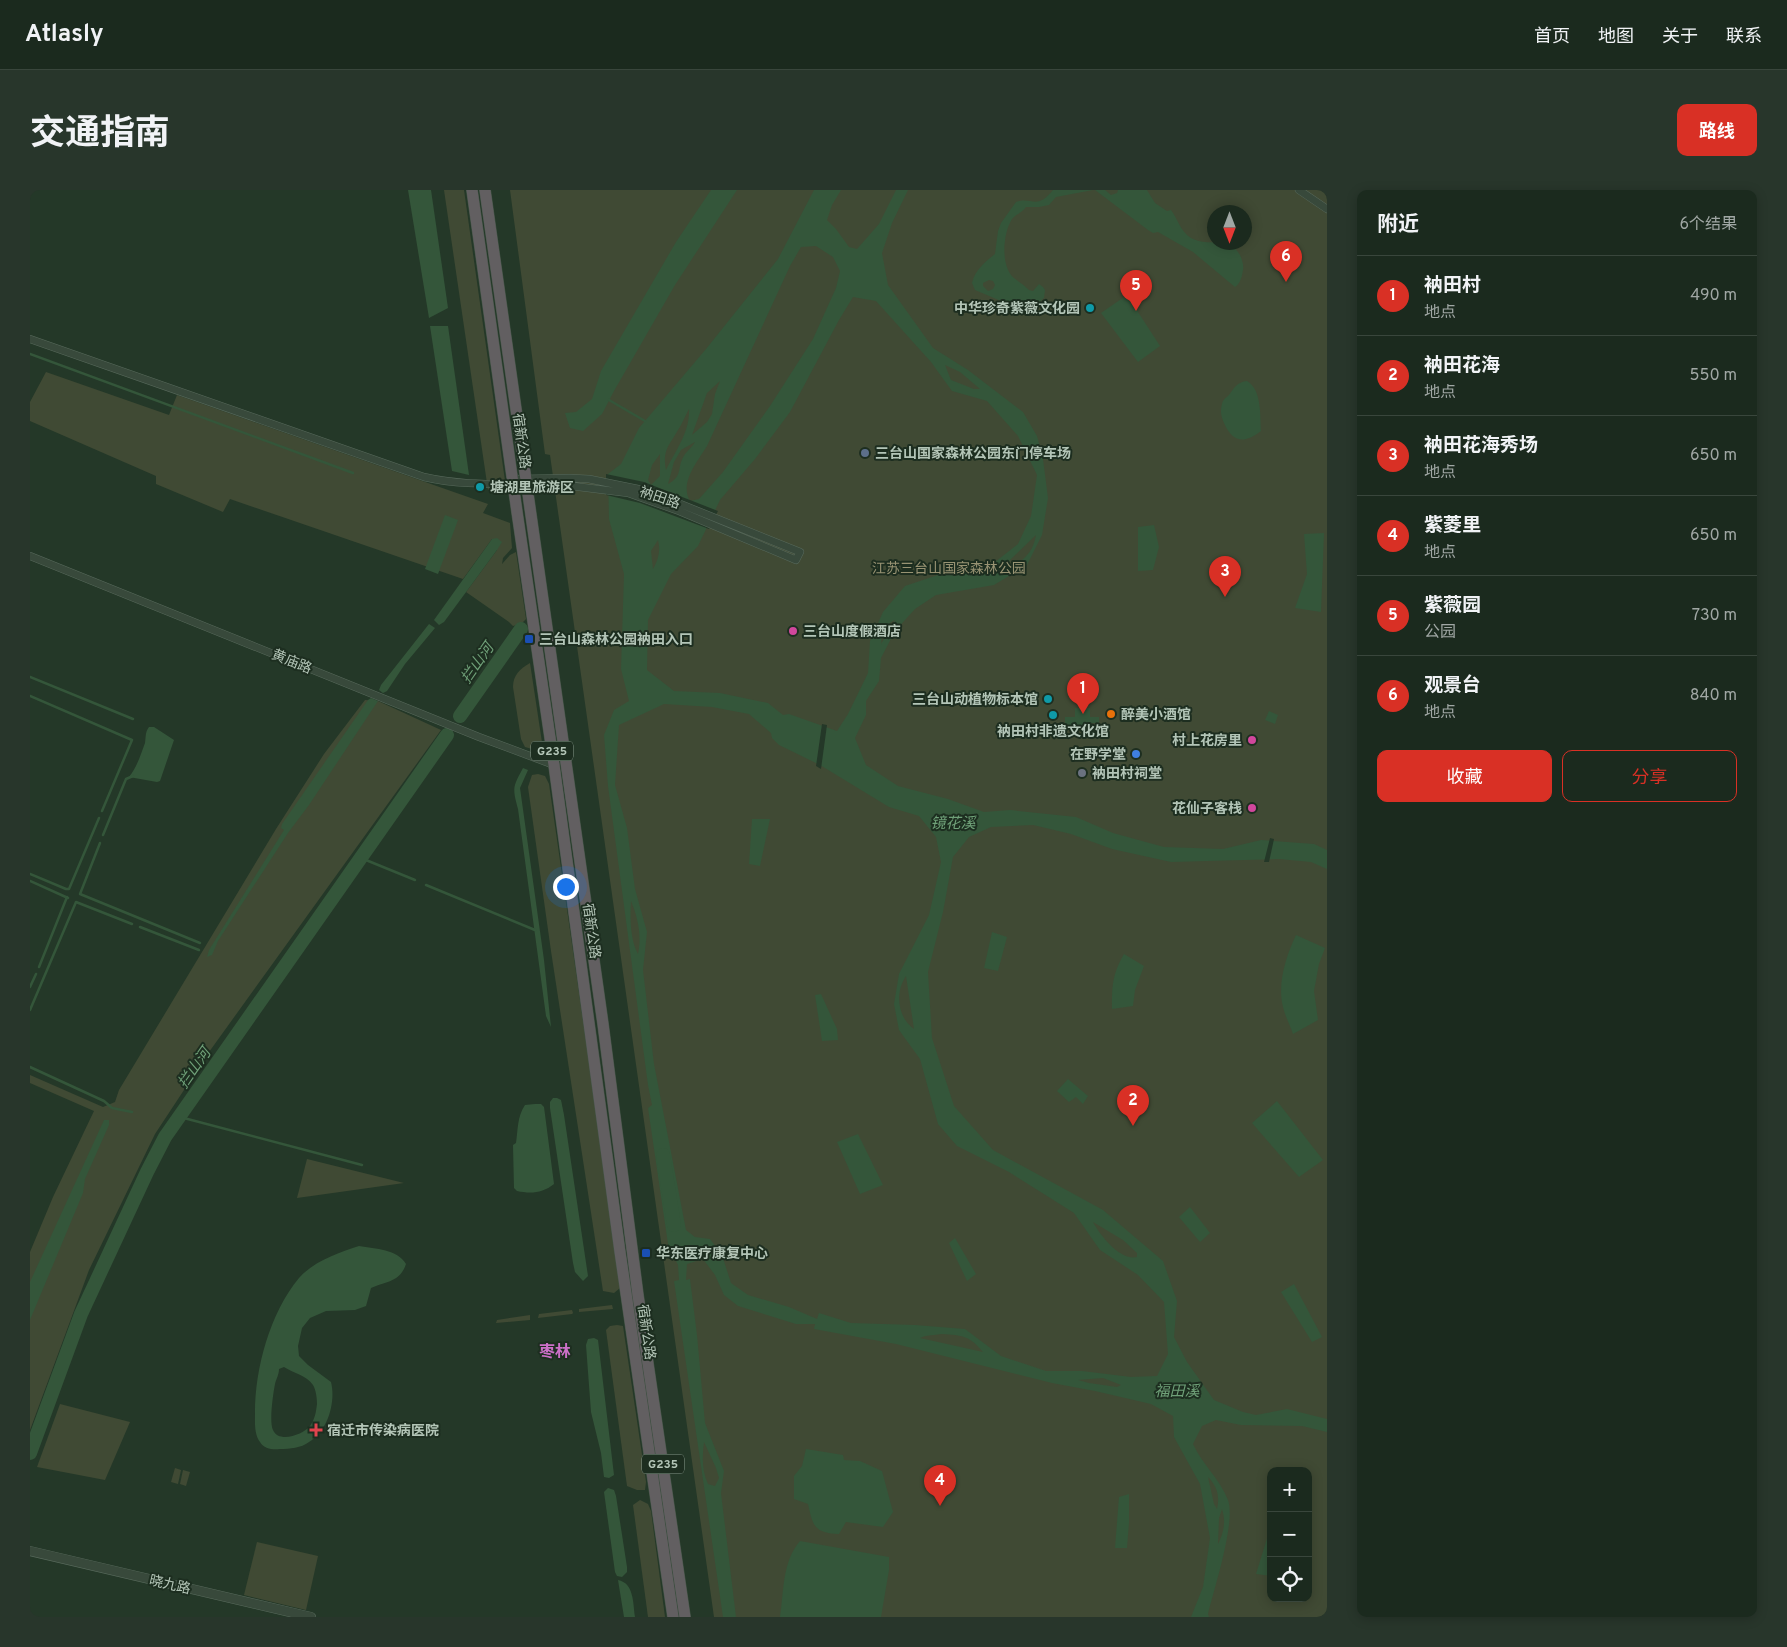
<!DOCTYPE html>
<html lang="zh">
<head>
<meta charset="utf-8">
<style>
	body { margin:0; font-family:Overpass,"Noto Sans SC",sans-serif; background:#28362b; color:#f1f3f6 }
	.controls { position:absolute; right:15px; bottom:15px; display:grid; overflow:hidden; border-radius:10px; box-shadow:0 2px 12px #0003 }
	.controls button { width:45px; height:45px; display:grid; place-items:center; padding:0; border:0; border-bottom:1px solid #39463c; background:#1b2a1e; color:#f1f3f6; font:25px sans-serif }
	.compass { position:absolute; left:1177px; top:15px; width:45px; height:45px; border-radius:50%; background:#1b2a1e; box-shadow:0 2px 12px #0003; rotate:180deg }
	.you { position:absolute; left:535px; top:696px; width:18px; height:18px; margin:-12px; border:4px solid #fff; border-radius:50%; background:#1a73e8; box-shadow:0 0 0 8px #1a73e833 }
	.badge { display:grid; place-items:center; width:32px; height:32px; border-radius:50%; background:#d93025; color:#fff; font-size:16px; font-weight:700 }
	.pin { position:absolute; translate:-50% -41px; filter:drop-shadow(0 1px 2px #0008) }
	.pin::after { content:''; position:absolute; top:26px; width:18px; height:15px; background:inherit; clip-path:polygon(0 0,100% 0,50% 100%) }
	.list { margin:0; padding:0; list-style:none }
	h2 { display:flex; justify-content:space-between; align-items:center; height:65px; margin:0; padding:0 20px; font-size:21px }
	h2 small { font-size:16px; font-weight:400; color:#a0a7a4 }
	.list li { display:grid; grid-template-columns:32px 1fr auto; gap:15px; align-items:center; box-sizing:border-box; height:80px; padding:0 20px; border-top:1px solid #39463c }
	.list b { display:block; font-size:19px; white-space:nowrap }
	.list p { margin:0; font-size:16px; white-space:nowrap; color:#a0a7a4 }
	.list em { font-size:16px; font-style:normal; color:#a0a7a4 }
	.actions { display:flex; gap:10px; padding:15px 20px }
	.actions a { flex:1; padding:11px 0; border:1px solid #d93025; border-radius:10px; text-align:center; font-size:18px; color:#d93025 }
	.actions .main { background:#d93025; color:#fff }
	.icon { flex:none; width:28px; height:28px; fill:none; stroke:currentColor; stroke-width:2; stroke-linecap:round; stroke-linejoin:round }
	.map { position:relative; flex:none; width:1297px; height:1427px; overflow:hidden; border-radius:10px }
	header { display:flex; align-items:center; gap:30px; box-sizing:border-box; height:70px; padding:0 25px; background:#1b2a1e; border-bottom:1px solid #39463c }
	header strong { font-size:24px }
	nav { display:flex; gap:28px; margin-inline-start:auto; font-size:18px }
	.intro { display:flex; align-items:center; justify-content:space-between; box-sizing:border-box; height:120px; padding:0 30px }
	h1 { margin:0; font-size:35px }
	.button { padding:12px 22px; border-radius:10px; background:#d93025; color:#fff; font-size:18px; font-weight:700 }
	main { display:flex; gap:30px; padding:0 30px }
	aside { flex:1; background:#1b2a1e; border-radius:10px; box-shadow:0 2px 12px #0003 }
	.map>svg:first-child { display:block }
	.green { fill:#404a34; fill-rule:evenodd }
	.water { fill:#34563a; fill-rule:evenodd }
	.pier { fill:#243828 }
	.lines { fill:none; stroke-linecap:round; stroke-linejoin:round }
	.stream { stroke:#34563a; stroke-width:2.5 }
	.river { stroke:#34563a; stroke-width:14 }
	.minor-casing { stroke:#586a5c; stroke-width:8 }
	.tertiary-casing { stroke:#586a5c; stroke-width:10 }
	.trunk-casing { stroke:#435446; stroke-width:12 }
	.minor { stroke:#38493b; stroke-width:7 }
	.tertiary { stroke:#38493b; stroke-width:9 }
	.trunk { stroke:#625f61; stroke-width:11 }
	.culture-dot { fill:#0f9aa8; stroke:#1d2e20; stroke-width:2 }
	.service-dot { fill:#5c6f8a; stroke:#1d2e20; stroke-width:2 }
	.hotel-dot { fill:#d1479c; stroke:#1d2e20; stroke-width:2 }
	.transit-dot { fill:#1a4fb4; stroke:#1d2e20; stroke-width:2 }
	.food-dot { fill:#e8710a; stroke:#1d2e20; stroke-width:2 }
	.shop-dot { fill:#3f7fe0; stroke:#1d2e20; stroke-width:2 }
	.worship-dot { fill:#6b7280; stroke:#1d2e20; stroke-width:2 }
	.health-dot { fill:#e0444e; stroke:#1d2e20; stroke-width:2 }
	.labels { text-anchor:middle; stroke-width:4; stroke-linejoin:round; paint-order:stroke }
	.shield { fill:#1d2e20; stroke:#86988a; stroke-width:1 }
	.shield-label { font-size:12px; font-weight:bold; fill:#b3c5b7 }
	.poi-label { font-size:14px; font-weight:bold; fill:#b3c5b7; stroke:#1d2e20; text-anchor:start }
	.street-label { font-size:14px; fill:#b3c5b7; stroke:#1d2e20 }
	.park-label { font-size:14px; fill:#989373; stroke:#1d2e20 }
	.water-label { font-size:15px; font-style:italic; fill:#6fa078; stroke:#1d2e20 }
	.quarter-label { font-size:16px; font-weight:bold; fill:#cc70c8; stroke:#1d2e20 }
</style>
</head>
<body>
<header>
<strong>Atlasly</strong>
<nav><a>首页</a><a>地图</a><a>关于</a><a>联系</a></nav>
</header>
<div class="intro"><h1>交通指南</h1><a class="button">路线</a></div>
<main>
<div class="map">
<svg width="1297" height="1427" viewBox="0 0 1297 1427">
	<rect width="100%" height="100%" fill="#243828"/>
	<g class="green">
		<path d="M414 0H434L477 305 458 300Z"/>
		<path d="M480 0H1297V1427H684L520 265 515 264ZM1184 22H1214V52H1184ZM1241 1281H1278V1408H1241Z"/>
		<path d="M16 182 139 225 147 205 458 314 453 323 480 333 482 358 473 368 472 374 480 365 486 362 496 429 491 434 483 436 479 432 436 402 467 360 462 349 433 389 200 309 193 322 126 294V286L0 231V212Z"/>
		<path d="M500 473 513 559H502L495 557 491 549 483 497C483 485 490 479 500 473Z"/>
		<path d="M335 510 348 511 411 540 179 862 125 944 59 1080 0 1240V1062L23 1007 64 921 0 893V885L73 917 85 912 89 900 246 639 294 564Z"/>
		<path d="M508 584 515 586 519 594 590 1089V1098L584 1103 573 1101 521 761 498 597 502 585Z"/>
		<path d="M277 969 374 993 267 1008Z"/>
		<path d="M582 1115 583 1119 549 1122V1119Z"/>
		<path d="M542 1120 543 1123 542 1124 508 1128 509 1124Z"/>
		<path d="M500 1125V1130L466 1133 467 1130Z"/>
		<path d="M587 1135 593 1136 616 1292 615 1300H607L597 1296 576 1140 580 1136Z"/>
		<path d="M30 1214 100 1232 75 1290 7 1277Z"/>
		<path d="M145 1278 151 1280 148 1294 141 1292Z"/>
		<path d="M153 1280 160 1282 156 1296 150 1294Z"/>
		<path d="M610 1310 618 1314 621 1321 635 1427H618L603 1315Z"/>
		<path d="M227 1352 288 1366 276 1420 214 1405Z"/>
	</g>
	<g class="water">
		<path d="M378 0H401L418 118 399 128Z"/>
		<path d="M681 0H707L645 95 584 201 572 224 553 241 540 238 535 223 546 222 562 209 571 181 646 52Z"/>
		<path d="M784 0H811L802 15 797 30 806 39 819 57 827 59 849 34 866 0H878L862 33 852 63 858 95 903 158 938 180 993 222 1007 246 1013 269 1018 308 1012 345 997 375 964 395 906 405 885 419 865 441 851 468 849 491 836 511V525L825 548 836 575 868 596 918 609 954 622 980 620 1046 627 1083 643 1134 657 1193 659 1231 650 1284 654 1297 660V679L1281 672 1249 669 1141 672 1082 659 1041 644 1003 635 961 637 939 647 923 667 913 722 898 782 902 848 924 916 963 960 1073 1020 1133 1071 1147 1111 1144 1147 1157 1172 1184 1210 1213 1222 1226 1225 1257 1219 1297 1229V1242L1272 1236 1211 1235 1186 1230 1172 1236 1163 1254C1172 1274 1190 1289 1198 1310 1206 1332 1184 1399 1178 1424L1179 1427H1161L1173 1397 1180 1348 1170 1294 1144 1247 1143 1226 1121 1214 1065 1201 1022 1193 866 1154 784 1139 785 1134H766L708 1116 694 1105 685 1085 673 1069 657 1074 656 1090 660 1089 667 1145 675 1233 694 1281 691 1303 706 1427H693L644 1091 649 1090 648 1075 638 1054 618 918 622 915 618 895 578 596 574 545 584 520 599 511 591 479 594 384 579 329 578 284 591 274 609 238 676 159 748 69ZM786 56 803 67 810 81 806 98 783 149 740 216 693 282 669 309 660 311C649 293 668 271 677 256L760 76 771 57ZM823 107 846 111 901 172 922 201 957 211 988 246 1007 285 1001 326 988 354 965 372 914 383 875 396 853 422 840 451 838 483 818 524 807 541 759 524 753 525 738 513 690 503 644 501 617 480 618 430 641 384 668 356 690 310 725 269 760 222 809 130ZM915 175 930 182 950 199H944L921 190ZM690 191 685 204 682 224 677 232 662 245 677 203ZM659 219C660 242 646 260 636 280 632 260 639 256 648 240 652 234 655 226 659 219ZM665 252C662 257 658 260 655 264 646 277 654 286 638 294L644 272 651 260ZM630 264V286L621 295 618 290 622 275ZM1006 345C1003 364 991 374 973 379L981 369ZM628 350C631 361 628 370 623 379L621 361ZM865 430 851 454V455C852 443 854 435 865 430ZM634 514 682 517 719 524 741 543 742 548 749 555 790 575 859 617 889 626 906 647 911 672 899 725 869 784 864 814 869 840 890 869 908 934 927 956 979 982 1044 1023 1070 1060 1108 1085 1134 1112 1138 1164 1127 1186 1101 1187 1052 1181H1016L971 1166 935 1139 885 1135 821 1133 789 1123 787 1129 759 1117 718 1105 701 1093 692 1065 680 1049 665 1047 656 1040 624 874 613 780 617 742 605 699 597 638 585 595 589 535ZM601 711C608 728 612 746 608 764 600 749 600 728 601 711ZM876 786 884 839C867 827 865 802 876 786ZM640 978 645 1004 641 1019C632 1005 630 993 640 978ZM1063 1032 1093 1050 1107 1063V1067C1090 1071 1070 1045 1063 1032ZM912 1144C932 1145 940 1146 953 1162L890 1148 895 1146ZM1073 1188 1091 1195 1087 1197 1059 1193 1048 1190ZM674 1252 686 1278 689 1288 685 1296 678 1294C672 1281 672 1266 674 1252ZM1178 1287C1187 1296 1190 1306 1187 1319L1184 1314ZM1192 1319C1196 1331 1194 1342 1188 1354L1189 1328Z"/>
		<path d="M1023 0H1063L1026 7 1019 15 1009 17H996C992 23 986 24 982 29 973 43 970 76 984 88 989 92 994 95 999 100L1003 101 1009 94 1013 97 1015 100 1014 108 998 122 989 125 984 124 971 111 945 100 942 93C945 80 955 72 965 64L968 41 971 33 986 12C1002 6 1006 21 1023 0ZM959 90 963 91 965 95 963 99 958 101 953 96V93Z"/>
		<path d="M1065 0H1075L1081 5 1087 3 1088 0H1117L1125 13 1137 21 1141 20C1148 29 1150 41 1161 48 1179 58 1198 44 1210 65 1212 69 1214 76 1213 80 1212 87 1210 94 1205 97L1163 62 1128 42 1123 43 1118 40Z"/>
		<path d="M1097 105 1130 156 1108 172 1071 123Z"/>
		<path d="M400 136H418L439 285 422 281Z"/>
		<path d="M1217 191C1232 200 1230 225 1231 241 1214 254 1203 253 1194 233 1191 226 1190 221 1192 214 1193 209 1196 208 1199 205 1204 198 1207 192 1217 191Z"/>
		<path d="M415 325 428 330 408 384 395 379Z"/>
		<path d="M1124 335 1129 357 1123 380 1108 381V337Z"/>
		<path d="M1294 343 1291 422 1265 418 1277 384 1274 344Z"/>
		<path d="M467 348 472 352 467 360 414 432 409 435 404 430 462 349Z"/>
		<path d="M399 434 405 438 375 474 357 501 353 503 349 500 351 495Z"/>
		<path d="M341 508 348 511 279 615 258 643 188 751 182 765 177 767 179 760 254 640 251 638 252 634 338 510Z"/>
		<path d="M1045 518H1060V527H1069V533H1053V539L1041 540 1035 533V527H1045Z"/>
		<path d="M1239 521 1248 525 1245 534 1235 530Z"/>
		<path d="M119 537H124L144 550 130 591 127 592 99 587C107 577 111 564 115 553 116 547 115 542 119 537Z"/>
		<path d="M493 578 498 580 490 598 514 770 521 837 516 826 488 619C482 597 483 597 493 578Z"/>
		<path d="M722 629H740L730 676 719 674Z"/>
		<path d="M962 742 977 747 968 781 954 778Z"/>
		<path d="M1266 745 1295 758 1289 774 1284 801 1288 830 1263 844C1260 835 1255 826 1253 817 1247 794 1256 766 1266 745Z"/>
		<path d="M1094 764 1114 776 1105 800 1103 816 1082 819C1082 796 1082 785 1094 764Z"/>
		<path d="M791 804 807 839 808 850 792 851 785 805Z"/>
		<path d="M1038 889 1058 906 1053 914 1046 907 1039 912 1027 901Z"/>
		<path d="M523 908H527L531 910 534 925 558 1086 553 1091 545 1082 543 1073 520 918V912Z"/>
		<path d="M1247 911 1293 970 1269 987 1222 933Z"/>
		<path d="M505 914H511L514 917 524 994C513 1003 501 1004 487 1001L484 998 483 955 486 953C488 940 487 927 495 915Z"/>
		<path d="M74 930H79V935L55 989 53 1003 0 1130V1092Z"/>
		<path d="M828 944 853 995 830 1004 807 952Z"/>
		<path d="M1160 1017 1180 1043 1170 1052 1149 1027Z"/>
		<path d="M925 1048 946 1084 937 1091 919 1053Z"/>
		<path d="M329 1056C346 1059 367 1059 376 1074 370 1092 357 1091 341 1098L336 1116 325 1120 296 1121 280 1128 272 1138 268 1156 269 1166 278 1175 301 1192C306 1212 298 1241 279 1252 271 1258 260 1259 250 1259 243 1260 234 1259 230 1252 224 1244 225 1232 225 1223 225 1178 240 1123 269 1088 284 1071 308 1063 329 1056ZM254 1177C263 1183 276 1185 283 1195 286 1200 287 1208 287 1214 286 1222 285 1229 280 1236 274 1244 249 1254 243 1240 239 1232 243 1204 245 1194 246 1189 249 1185 249 1179Z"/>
		<path d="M1264 1094 1292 1147 1282 1152 1251 1102Z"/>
		<path d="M564 1148 568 1150 584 1285 579 1288 574 1287 571 1263 561 1222 556 1155 558 1149Z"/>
		<path d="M776 1259 813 1265 814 1270 830 1271 852 1281 863 1322 853 1337 816 1332 809 1344C784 1343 783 1336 778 1314L764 1309V1286L772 1276Z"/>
		<path d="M578 1298 584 1300 586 1306 597 1377V1382L592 1387 587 1386 585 1382 574 1302Z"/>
		<path d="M1099 1304V1333L1097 1358H1085L1089 1307Z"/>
		<path d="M1239 1342 1241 1343V1386L1226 1384Z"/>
		<path d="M770 1351 859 1367V1380L851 1427H750C754 1401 752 1372 770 1351Z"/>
		<path d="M588 1390C604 1393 603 1413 605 1427H594Z"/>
	</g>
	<g class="pier">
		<path d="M576 284 614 292 688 321 679 339 610 313 576 305Z"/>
		<path d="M792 534 797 535 791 579 786 576Z"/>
		<path d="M1240 648 1244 649 1239 672H1234Z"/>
	</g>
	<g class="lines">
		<g class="stream">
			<path d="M0 164 323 283"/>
			<path d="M579 210 615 231"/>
			<path d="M0 487 103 529"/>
			<path d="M0 506 102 550 72 621"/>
			<path d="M73 645 96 589 103 586"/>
			<path d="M70 653 50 704 170 753"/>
			<path d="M331 668 385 690"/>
			<path d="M0 684 36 699H39L69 628"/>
			<path d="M0 691 38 708"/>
			<path d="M396 695 505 740"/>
			<path d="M110 737 169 760"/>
			<path d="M9 777 37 707"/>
			<path d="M0 797 6 784"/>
			<path d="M0 820 46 712 102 734"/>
			<path d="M0 877 74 911 82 918 102 922"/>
			<path d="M150 927 332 975"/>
		</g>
		<g class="river">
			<path d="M430 526 491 439"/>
			<path d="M633 965 644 1035"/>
			<path d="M0 1263 51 1124 117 982 135 947 417 545"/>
		</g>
		<g class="minor-casing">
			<g id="minor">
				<path d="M1269 0 1297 19"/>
				<path d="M0 149 394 287C424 294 452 294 483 294"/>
				<path d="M482 289 539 288 559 289 618 301 770 362 766 370 649 321 598 303 542 296 484 298"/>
				<path d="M0 366 449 547 524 575"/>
			</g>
		</g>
		<g class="tertiary-casing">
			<path id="tertiary" d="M0 1361 281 1427"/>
		</g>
		<g class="trunk-casing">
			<g id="trunk">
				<path d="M442 0 487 322 524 575 590 1062 643 1427"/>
				<path d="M455 0 573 834 608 1105 655 1427"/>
			</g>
		</g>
		<use href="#minor" class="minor"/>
		<use href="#tertiary" class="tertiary"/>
		<use href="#trunk" class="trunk"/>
	</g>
	<g class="culture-dot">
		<circle cx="1060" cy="118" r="5"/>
		<circle cx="450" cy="297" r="5"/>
		<circle cx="1018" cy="509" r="5"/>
		<circle cx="1023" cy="525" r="5"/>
	</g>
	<circle class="service-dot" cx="835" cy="263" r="5"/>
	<g class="hotel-dot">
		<circle cx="763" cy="441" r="5"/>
		<circle cx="1222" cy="550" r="5"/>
		<circle cx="1222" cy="618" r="5"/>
	</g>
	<g class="transit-dot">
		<rect x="494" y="444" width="10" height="10" rx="2.5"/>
		<rect x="611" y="1058" width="10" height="10" rx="2.5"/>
	</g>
	<circle class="food-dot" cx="1081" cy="524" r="5"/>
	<circle class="shop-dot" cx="1106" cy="564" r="5"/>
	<circle class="worship-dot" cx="1052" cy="583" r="5"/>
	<path class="health-dot" d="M283.5 1232.5h5v5h5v5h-5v5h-5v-5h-5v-5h5z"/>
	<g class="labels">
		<g class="shield">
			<rect x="501" y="551.5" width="42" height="19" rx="4"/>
			<rect x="612" y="1264.5" width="42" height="19" rx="4"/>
		</g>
		<g class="shield-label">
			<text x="522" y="565">G235</text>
			<text x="633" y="1278">G235</text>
		</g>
		<g class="poi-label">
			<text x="1050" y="123" text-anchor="end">中华珍奇紫薇文化园</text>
			<text x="845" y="268">三台山国家森林公园东门停车场</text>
			<text x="460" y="302">塘湖里旅游区</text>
			<text x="773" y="446">三台山度假酒店</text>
			<text x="509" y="454">三台山森林公园衲田入口</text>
			<text x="1008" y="514" text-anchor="end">三台山动植物标本馆</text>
			<text x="1091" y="529">醉美小酒馆</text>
			<text x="1023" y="546" text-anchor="middle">衲田村非遗文化馆</text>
			<text x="1212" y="555" text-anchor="end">村上花房里</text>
			<text x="1096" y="569" text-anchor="end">在野学堂</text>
			<text x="1062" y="588">衲田村祠堂</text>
			<text x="1212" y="623" text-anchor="end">花仙子客栈</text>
			<text x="626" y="1068">华东医疗康复中心</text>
			<text x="297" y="1245">宿迁市传染病医院</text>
		</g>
		<g class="street-label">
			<text transform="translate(492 251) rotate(82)" y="5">宿新公路</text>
			<text transform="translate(630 307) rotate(19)" y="5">衲田路</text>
			<text transform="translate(262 471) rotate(22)" y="5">黄庙路</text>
			<text transform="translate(562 741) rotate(82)" y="5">宿新公路</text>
			<text transform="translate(617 1142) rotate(82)" y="5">宿新公路</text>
			<text transform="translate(140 1394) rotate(13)" y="5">晓九路</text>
		</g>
		<g class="park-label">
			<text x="919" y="383">江苏三台山国家森林公园</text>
		</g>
		<g class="water-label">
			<text transform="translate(447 473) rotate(-55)" y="5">拦山河</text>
			<text x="923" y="638">镜花溪</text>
			<text transform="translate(164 878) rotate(-55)" y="5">拦山河</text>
			<text x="1147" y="1206">福田溪</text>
		</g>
		<g class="quarter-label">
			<text x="525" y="1167">枣林</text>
		</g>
	</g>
</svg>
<div class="controls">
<button>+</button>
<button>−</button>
<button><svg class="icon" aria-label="locate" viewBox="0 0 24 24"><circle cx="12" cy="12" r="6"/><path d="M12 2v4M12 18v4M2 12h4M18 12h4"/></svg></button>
</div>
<svg class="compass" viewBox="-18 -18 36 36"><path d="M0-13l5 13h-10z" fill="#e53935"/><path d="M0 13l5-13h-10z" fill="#a0a7a4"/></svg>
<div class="you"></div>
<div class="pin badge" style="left:1053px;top:524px">1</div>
<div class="pin badge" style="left:1103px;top:936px">2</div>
<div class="pin badge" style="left:1195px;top:407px">3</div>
<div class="pin badge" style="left:910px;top:1316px">4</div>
<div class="pin badge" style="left:1106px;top:121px">5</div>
<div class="pin badge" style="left:1256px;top:92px">6</div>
</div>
<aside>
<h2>附近<small>6个结果</small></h2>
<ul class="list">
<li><span class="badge">1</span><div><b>衲田村</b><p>地点</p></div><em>490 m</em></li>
<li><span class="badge">2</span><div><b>衲田花海</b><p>地点</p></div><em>550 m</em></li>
<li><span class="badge">3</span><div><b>衲田花海秀场</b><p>地点</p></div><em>650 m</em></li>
<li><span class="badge">4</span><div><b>紫菱里</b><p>地点</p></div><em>650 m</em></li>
<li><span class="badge">5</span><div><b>紫薇园</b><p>公园</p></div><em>730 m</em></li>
<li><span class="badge">6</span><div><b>观景台</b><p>地点</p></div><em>840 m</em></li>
</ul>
<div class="actions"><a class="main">收藏</a><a>分享</a></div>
</aside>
</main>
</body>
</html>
